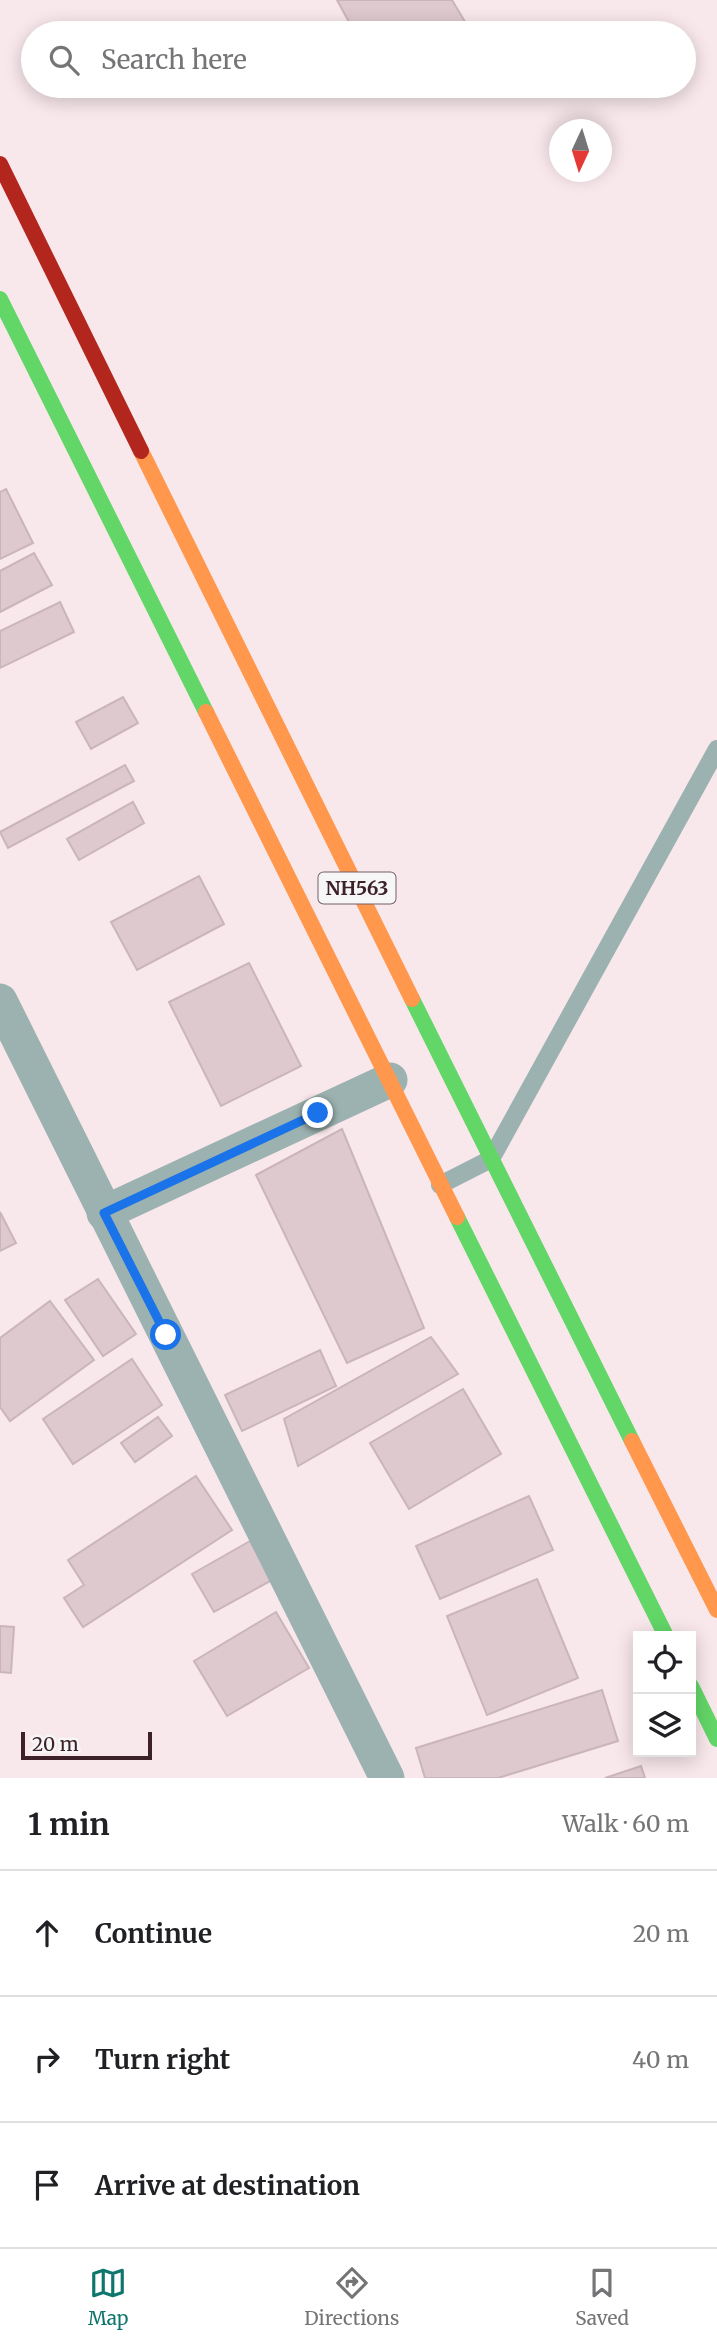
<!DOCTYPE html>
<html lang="en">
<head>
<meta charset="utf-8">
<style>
	body { margin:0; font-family:Merriweather,serif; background:#f6f6f6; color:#202124 }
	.controls { position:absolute; right:21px; bottom:21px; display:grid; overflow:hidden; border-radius:0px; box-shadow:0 4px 18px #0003 }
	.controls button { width:63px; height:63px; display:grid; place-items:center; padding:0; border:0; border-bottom:2px solid #e0e0e0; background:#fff; color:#202124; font:35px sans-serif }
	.compass { position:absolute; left:549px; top:119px; width:63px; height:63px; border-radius:50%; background:#fff; box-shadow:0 4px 18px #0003; rotate:184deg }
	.scale { position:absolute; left:21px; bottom:18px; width:131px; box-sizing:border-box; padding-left:7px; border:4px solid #3c2128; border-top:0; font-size:19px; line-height:24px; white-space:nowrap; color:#3c2128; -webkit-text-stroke:5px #f6f6f6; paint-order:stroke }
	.stop { position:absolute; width:21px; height:21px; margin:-16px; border:5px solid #1a73e8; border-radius:50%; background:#fff }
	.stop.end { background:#1a73e8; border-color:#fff; box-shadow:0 2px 7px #0008 }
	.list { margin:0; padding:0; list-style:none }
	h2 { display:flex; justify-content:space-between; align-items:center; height:91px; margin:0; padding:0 28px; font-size:30px }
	h2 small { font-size:23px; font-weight:400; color:#757577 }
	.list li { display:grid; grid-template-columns:46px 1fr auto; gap:21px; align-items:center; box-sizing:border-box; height:126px; padding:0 28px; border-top:2px solid #e0e0e0 }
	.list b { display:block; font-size:26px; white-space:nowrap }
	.list em { font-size:23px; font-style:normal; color:#757577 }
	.icon { flex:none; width:38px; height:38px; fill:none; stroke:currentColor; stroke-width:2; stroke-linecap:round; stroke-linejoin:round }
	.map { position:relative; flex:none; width:717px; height:1778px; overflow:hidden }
	.search { position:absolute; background:#fff; box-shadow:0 4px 18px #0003; left:21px; right:21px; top:21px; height:77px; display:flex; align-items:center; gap:18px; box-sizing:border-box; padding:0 24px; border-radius:38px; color:#757577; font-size:26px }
	.sheet { height:469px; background:#fff }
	nav { display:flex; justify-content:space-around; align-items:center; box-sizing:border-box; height:98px; border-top:2px solid #e0e0e0; background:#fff; font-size:19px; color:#757577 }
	nav a { display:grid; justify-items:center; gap:4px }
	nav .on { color:#0f766e }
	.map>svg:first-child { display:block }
	.building { fill:#dec9ce; stroke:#cab5ba; stroke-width:2 }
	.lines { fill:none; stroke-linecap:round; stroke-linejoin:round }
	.lane { stroke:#9bb2b0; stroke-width:18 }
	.street { stroke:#9bb2b0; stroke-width:35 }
	.fast { stroke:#63d668; stroke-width:16 }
	.slow { stroke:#ff974d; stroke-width:16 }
	.jam { stroke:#b3261e; stroke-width:16 }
	.route { stroke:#1a73e8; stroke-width:9 }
	.labels { text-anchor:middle; stroke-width:6; stroke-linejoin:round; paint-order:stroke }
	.shield { fill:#f6f6f6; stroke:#746166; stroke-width:2 }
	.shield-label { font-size:19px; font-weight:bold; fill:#3c2128 }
</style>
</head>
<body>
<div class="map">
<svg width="717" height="1778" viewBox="0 0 717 1778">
	<rect width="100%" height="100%" fill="#f8e7eb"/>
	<g class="building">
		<path d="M337 0H452L467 25 452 33H355Z"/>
		<path d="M6 489 33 543 0 559V492Z"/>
		<path d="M34 553 52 585 0 612V571Z"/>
		<path d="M60 602 74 632 0 668V631Z"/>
		<path d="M123 697 138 723 91 749 76 722Z"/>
		<path d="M125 765 134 781 8 848 0 832Z"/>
		<path d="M133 802 144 823 79 860 67 839Z"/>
		<path d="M199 876 224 924 137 970 111 922Z"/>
		<path d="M249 963 301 1066 221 1106 169 1002Z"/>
		<path d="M342 1129 424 1328 347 1363 256 1175Z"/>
		<path d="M0 1212 16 1243 0 1251Z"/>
		<path d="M98 1279 136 1334 103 1356 65 1300Z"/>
		<path d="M50 1301 94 1360 10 1421 0 1407V1338Z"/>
		<path d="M431 1337 458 1374 298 1466 284 1419Z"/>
		<path d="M320 1350 336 1386 242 1431 225 1395Z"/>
		<path d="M132 1359 162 1405 73 1464 43 1419Z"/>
		<path d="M463 1389 501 1454 409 1509 370 1443Z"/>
		<path d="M158 1417 172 1436 135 1462 121 1443Z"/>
		<path d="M196 1476 232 1530 83 1627 64 1598 84 1585 68 1560Z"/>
		<path d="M529 1496 553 1550 440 1599 416 1546Z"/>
		<path d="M250 1541 272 1580 214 1612 192 1574Z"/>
		<path d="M537 1579 578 1678 487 1715 447 1616Z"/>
		<path d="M276 1612 309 1668 227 1716 194 1661Z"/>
		<path d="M0 1626 14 1627 11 1673 0 1672Z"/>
		<path d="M602 1690 618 1741 498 1778H425L416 1748Z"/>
		<path d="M641 1766 645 1778H605Z"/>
	</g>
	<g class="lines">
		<path class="lane" d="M440 1185 491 1159 717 749"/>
		<g class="street">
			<path d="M0 1001 387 1778"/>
			<path d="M104 1213 390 1080"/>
		</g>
		<g class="fast">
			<path d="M0 299 206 712"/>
			<path d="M412 999 632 1441"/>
			<path d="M457 1217 666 1636"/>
			<path d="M691 1686 717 1739"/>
		</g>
		<g class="slow">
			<path d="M141 451 412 999"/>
			<path d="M206 712 457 1217"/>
			<path d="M632 1441 717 1610"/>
		</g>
		<path class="jam" d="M0 164 141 451"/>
	</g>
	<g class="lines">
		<path class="route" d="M166 1335 104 1213 318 1113"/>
	</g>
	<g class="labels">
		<rect class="shield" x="318.5" y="872.5" width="77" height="31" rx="5"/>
		<g class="shield-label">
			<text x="357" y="895">NH563</text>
		</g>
	</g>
</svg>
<div class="controls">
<button><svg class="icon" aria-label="locate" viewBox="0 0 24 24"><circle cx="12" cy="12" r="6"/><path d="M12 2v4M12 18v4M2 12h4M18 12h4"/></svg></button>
<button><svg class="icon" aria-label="layers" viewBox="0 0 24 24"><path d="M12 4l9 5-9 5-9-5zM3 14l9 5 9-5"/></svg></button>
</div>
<svg class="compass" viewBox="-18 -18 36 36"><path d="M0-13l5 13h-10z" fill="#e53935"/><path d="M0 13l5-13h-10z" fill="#757577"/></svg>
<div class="scale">20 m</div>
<div class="stop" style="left:166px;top:1335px"></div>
<div class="stop end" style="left:318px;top:1113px"></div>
<div class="search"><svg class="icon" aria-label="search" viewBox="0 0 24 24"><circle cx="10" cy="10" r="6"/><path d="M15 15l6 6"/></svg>Search here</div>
</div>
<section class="sheet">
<h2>1 min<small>Walk · 60 m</small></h2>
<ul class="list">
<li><svg class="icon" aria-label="ahead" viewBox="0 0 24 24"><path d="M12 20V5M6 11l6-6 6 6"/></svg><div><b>Continue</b></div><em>20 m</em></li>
<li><svg class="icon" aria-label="right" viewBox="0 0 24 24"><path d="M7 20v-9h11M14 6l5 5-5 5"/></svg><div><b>Turn right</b></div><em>40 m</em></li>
<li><svg class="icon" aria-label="arrive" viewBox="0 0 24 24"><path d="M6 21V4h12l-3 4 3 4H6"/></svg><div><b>Arrive at destination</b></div></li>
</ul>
</section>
<nav>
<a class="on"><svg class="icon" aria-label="map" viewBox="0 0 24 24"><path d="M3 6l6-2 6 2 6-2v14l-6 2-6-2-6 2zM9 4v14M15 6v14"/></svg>Map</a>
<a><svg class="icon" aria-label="directions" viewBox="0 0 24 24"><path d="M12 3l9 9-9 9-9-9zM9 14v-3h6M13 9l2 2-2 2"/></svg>Directions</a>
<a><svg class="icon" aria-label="saved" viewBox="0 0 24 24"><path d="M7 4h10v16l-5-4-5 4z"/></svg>Saved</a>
</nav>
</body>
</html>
